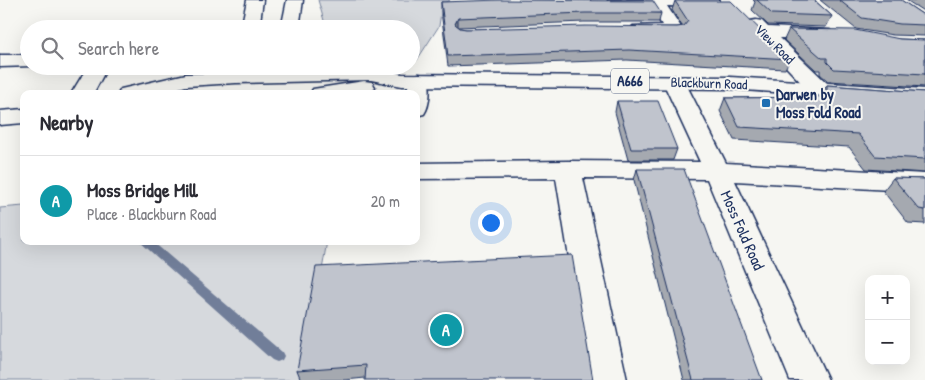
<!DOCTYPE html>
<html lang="en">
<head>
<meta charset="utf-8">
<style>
	body { margin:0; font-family:"Patrick Hand",sans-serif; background:#f7f7f7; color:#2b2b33 }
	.controls { position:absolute; right:15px; bottom:15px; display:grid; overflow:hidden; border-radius:10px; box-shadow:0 5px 20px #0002 }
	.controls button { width:45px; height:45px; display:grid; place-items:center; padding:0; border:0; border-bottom:1px solid #e1e1e2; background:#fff; color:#2b2b33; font:25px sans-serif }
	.you { position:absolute; left:490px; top:222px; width:18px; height:18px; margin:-12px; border:4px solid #fff; border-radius:50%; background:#1a73e8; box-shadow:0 0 0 8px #1a73e833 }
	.badge { display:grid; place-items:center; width:32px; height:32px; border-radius:50%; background:#1f6fb2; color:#fff; font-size:16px; font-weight:700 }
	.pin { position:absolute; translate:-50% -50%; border:2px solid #fff; box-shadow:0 1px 5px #0006 }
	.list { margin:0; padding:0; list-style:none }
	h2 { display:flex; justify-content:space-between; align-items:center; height:65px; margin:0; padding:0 20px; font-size:21px }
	h2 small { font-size:16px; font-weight:400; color:#7c7c81 }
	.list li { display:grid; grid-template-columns:32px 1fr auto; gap:15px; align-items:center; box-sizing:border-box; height:90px; padding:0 20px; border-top:1px solid #e1e1e2 }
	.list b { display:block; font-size:19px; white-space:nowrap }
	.list p { margin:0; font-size:16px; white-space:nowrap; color:#7c7c81 }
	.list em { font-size:16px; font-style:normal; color:#7c7c81 }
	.icon { flex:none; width:28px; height:28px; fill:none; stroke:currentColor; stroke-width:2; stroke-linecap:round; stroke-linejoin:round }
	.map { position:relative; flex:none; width:925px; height:380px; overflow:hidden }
	.search { position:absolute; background:#fff; box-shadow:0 5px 20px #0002; left:20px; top:20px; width:400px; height:55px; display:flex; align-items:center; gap:12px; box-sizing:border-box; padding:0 18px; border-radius:28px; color:#7c7c81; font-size:19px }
	.panel { position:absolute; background:#fff; box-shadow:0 5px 20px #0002; left:20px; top:90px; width:400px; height:155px; border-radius:10px }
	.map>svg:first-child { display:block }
	.green { fill:#d6d9dd; stroke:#78849e }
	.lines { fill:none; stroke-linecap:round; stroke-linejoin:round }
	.stream { fill:#717e99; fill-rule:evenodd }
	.minor-casing { stroke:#1b2f5e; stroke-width:3 }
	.highway-casing { stroke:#1b2f5e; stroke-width:3 }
	.minor { fill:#f6f6f2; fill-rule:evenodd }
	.highway { fill:#f6f6f2; fill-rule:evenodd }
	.wall { fill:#a5a9b0; stroke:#1b2f5e }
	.shaded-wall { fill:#868990; stroke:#1b2f5e }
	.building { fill:#c0c4cd; stroke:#1b2f5e }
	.poi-dot { fill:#1f6fb2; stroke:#f6f6f2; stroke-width:2 }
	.labels { text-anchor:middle; stroke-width:4; stroke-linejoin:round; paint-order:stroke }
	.far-street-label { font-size:14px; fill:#1b2f5e; stroke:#f6f6f2 }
	.shield { fill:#f6f6f2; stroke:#5d6b8a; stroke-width:1 }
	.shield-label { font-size:15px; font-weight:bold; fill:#1b2f5e }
	.poi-label { font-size:16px; font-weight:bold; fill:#1b2f5e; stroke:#f6f6f2; text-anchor:start }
	.street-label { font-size:16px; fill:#1b2f5e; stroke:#f6f6f2 }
</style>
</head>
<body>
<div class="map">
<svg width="925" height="380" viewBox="0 0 925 380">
	<rect width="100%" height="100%" fill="#f6f6f2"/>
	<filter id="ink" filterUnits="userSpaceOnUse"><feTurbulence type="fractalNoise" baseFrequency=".02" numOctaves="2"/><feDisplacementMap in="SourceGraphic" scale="10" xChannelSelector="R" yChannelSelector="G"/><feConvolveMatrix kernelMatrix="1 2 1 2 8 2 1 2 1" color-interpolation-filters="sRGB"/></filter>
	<g filter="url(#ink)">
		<g class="green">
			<path d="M318 0H450L442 5 439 26 417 60 411 59V29H332L325 24Z"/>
			<path d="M24 206V241H327L303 380H0V208Z"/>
		</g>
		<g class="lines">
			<path class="stream" d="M139 241H152L282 352 284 356 282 360 277 362 272 360Z"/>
			<g class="minor-casing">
				<g id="minor">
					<path d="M608 0H719L720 2 718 5 712 7 667 6 683 30 680 34 639 35 633 34 630 30 633 26 662 25 650 6H615L609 4Z"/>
					<path d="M756 20 762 21 768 27 830 30 833 34 830 38 824 39 780 38 827 83 830 88 827 93 819 94 811 93 750 29 747 25 750 21Z"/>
					<path d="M0 55H29V66H32L0 67Z"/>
					<path d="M88 66H108L93 94H71Z"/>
					<path d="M419 74 426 76C432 84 430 106 424 114L416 116V94H407L409 80 412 76Z"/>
					<path d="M674 76 681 78 685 82 726 163 925 174V192L735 181 828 380H790L707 179 583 178 627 380H589L556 178 416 179V163L568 161 700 162 663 82 667 78Z"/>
				</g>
			</g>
			<g class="highway-casing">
				<g id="highway">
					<path d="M247 0H263L259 29H241Z"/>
					<path d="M287 0H303L299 29H281Z"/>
					<path d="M371 68 402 74 730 77 925 89V103L730 89 402 86 371 80 236 83 186 86 156 94H118L121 89 186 74Z"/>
					<path d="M364 81 372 82 375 87 372 92 362 94H310L313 89Z"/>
					<path d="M24 109V123L0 125V111Z"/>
				</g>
			</g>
			<use href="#minor" class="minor"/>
			<use href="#highway" class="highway"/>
		</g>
		<g class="wall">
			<path d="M753 0H814L832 16 826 27 768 25 752 10 755 2Z"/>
			<path d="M820 0H901L925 16V36L893 35 856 29Z"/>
			<path d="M906 0H925V12Z"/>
			<path d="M675 1 790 59 785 69 627 60 448 66 441 11V2L661 13 659 22H584L458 27 460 28 466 29 677 27 682 26 672 10Z"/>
			<path d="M789 29 900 39 925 40V87L828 81 820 74V70H816L784 40Z"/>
			<path d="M827 85 925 92V173L866 169 849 147 734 140 720 111 725 98 820 97Z"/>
			<path d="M617 101 677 149 673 160H628L615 112Z"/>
			<path d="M637 169 762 380H684L634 180Z"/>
			<path d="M893 178 925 179V224L908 223 883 191Z"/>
			<path d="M572 255 365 378 345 380H301L297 370Z"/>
		</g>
		<path class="shaded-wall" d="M458 18V27L455 24Z"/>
		<g class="building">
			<path d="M500 0 653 1 661 13H585L458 18 455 24 460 28 466 29 586 26 677 27 684 26 688 21 675 1H731L790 59 629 50 448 56 441 2Z"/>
			<path d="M757 0H814L832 16 772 14Z"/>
			<path d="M839 0H901L925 16V25L900 24 862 18Z"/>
			<path d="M789 29 855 30 900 39 925 40V74L834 69 827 62V58H822Z"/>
			<path d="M827 85 925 92V159L875 156 858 134 739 127 725 98 827 97Z"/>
			<path d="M617 101H658L677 149H631Z"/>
			<path d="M637 169H684L762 380H693Z"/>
			<path d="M893 178 925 179V210L919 209Z"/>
			<path d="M572 255 593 380H365L366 365 297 370 316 267Z"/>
		</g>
	</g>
	<rect class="poi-dot" x="761" y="98" width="10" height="10" rx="2.5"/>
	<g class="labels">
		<g class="far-street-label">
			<text transform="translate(775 44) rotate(45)" y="5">View Road</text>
			<text transform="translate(709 83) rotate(2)" y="5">Blackburn Road</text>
		</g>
		<rect class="shield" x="611" y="68.5" width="38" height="25" rx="4"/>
		<g class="shield-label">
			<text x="630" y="86">A666</text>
		</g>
		<g class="poi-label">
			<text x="776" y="100">Darwen by<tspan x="776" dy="18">Moss Fold Road</tspan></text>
		</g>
		<g class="street-label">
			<text transform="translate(743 230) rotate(66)" y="6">Moss Fold Road</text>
		</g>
	</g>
</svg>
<div class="controls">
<button>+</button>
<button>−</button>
</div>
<div class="you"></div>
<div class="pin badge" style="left:446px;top:330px;background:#0f9aa8">A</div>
<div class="search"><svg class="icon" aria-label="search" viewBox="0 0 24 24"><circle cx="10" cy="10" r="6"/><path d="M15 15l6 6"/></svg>Search here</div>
<section class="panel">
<h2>Nearby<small></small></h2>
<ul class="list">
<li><span class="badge" style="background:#0f9aa8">A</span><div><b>Moss Bridge Mill</b><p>Place · Blackburn Road</p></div><em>20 m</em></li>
</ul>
</section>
</div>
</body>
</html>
